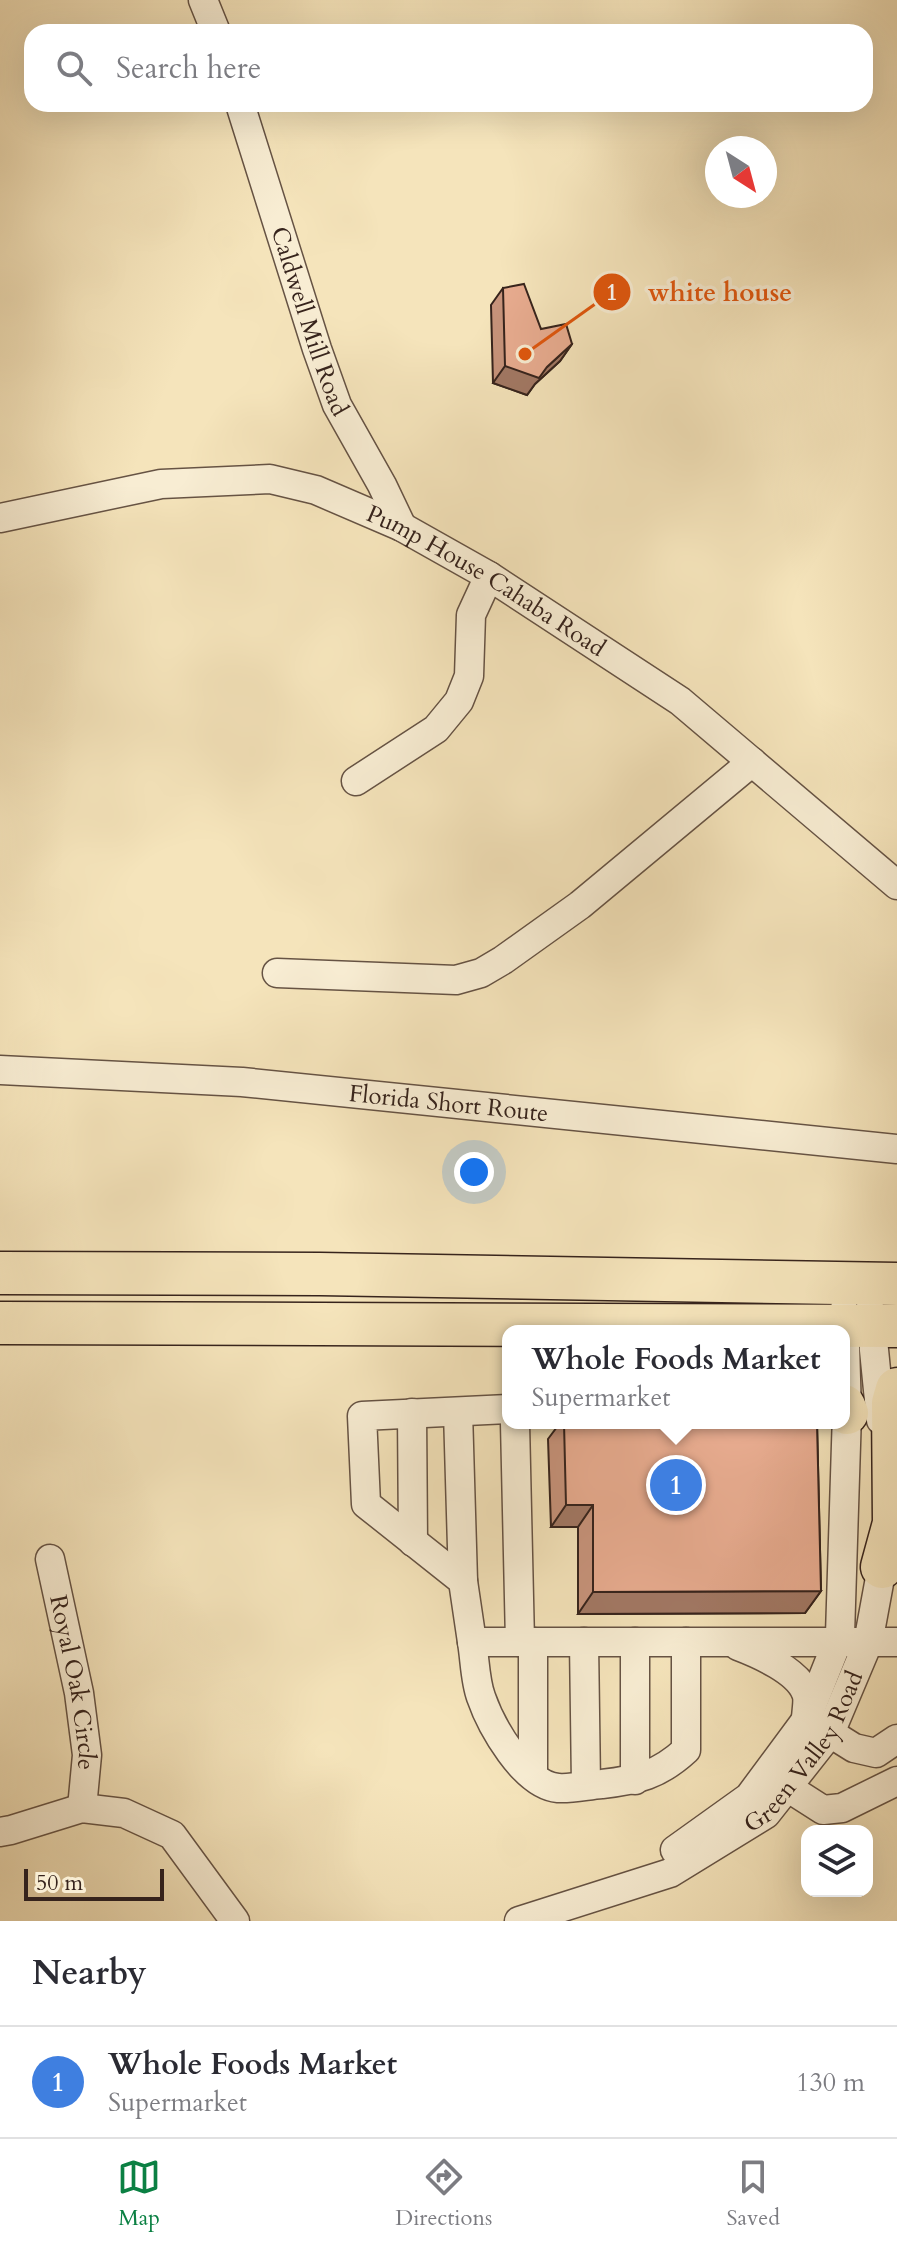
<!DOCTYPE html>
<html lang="en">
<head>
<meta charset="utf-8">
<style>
	body { margin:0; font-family:Cardo,serif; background:#f2f2f3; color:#2b2b33 }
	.controls { position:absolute; right:24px; bottom:24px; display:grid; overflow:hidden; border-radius:16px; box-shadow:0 8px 32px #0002 }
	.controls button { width:72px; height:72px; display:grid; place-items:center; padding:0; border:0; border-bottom:2px solid #e1e1e2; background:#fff; color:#2b2b33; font:40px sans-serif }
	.compass { position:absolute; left:705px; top:136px; width:72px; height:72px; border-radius:50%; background:#fff; box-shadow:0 8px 32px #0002; rotate:144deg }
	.scale { position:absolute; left:24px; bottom:20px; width:140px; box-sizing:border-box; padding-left:8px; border:4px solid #36231c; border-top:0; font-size:22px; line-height:28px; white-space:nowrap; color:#36231c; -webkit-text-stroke:6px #f8edd3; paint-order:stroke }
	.you { position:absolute; left:474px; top:1172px; width:28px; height:28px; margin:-20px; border:6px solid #fff; border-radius:50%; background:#1a73e8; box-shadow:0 0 0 12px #1a73e833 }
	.badge { display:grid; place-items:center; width:52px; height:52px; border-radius:50%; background:#0b8043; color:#fff; font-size:26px; font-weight:700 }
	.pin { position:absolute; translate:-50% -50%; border:4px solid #fff; box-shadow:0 2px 8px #0006 }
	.popup { position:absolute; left:502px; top:1325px; width:348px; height:104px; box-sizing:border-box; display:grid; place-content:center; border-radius:16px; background:#fff; filter:drop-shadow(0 2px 6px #0005); font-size:26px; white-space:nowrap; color:#7c7c81 }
	.popup b { font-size:30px; color:#2b2b33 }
	.popup::after { content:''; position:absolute; left:50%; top:100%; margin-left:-16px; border:16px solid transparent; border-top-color:#fff }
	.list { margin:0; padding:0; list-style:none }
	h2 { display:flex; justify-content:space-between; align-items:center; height:104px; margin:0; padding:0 32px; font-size:34px }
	h2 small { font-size:26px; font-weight:400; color:#7c7c81 }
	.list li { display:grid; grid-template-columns:52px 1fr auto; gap:24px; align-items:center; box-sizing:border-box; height:112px; padding:0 32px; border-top:2px solid #e1e1e2 }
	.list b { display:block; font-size:30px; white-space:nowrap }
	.list p { margin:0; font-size:26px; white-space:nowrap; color:#7c7c81 }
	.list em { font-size:26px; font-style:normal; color:#7c7c81 }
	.icon { flex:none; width:44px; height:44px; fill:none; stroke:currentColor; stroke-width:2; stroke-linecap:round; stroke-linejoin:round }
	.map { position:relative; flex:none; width:897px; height:1921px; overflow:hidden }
	.search { position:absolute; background:#fff; box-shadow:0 8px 32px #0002; left:24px; right:24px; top:24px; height:88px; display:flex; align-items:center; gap:20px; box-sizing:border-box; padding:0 28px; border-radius:24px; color:#7c7c81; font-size:30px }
	.sheet { height:216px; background:#fff }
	nav { display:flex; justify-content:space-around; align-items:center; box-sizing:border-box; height:112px; border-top:2px solid #e1e1e2; background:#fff; font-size:22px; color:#7c7c81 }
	nav a { display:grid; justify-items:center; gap:4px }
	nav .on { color:#0b8043 }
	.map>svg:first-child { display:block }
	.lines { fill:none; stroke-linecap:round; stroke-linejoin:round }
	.minor-casing { stroke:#665344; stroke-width:31 }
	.highway-casing { stroke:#36231c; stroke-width:45 }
	.minor { stroke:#f8edd3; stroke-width:28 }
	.highway { stroke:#f5e4bb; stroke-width:42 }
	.wall { fill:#c7937b; stroke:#36231c; stroke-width:2 }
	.shaded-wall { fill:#a27864; stroke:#36231c; stroke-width:2 }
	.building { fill:#e7ab8f; stroke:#36231c; stroke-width:2 }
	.labels { text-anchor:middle; stroke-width:7; stroke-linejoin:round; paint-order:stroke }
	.street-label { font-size:24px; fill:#36231c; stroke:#f8edd3 }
	.leader { fill:none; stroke:#df560d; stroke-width:3 }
	.callout-dot { fill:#df560d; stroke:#f8edd3; stroke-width:3 }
	.mark-label { font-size:24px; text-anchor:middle; font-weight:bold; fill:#fff }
	.callout-label { font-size:26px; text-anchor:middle; font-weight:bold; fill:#df560d; stroke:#f8edd3; stroke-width:7; stroke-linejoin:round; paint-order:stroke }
</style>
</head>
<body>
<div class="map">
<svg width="897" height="1921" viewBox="0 0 897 1921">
	<rect width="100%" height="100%" fill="#f5e4bb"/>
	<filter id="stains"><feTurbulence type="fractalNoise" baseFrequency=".0025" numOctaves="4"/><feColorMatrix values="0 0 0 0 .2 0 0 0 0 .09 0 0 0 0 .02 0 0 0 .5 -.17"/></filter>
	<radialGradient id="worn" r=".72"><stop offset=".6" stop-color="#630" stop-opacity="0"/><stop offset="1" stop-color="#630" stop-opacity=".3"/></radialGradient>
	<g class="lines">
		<g class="minor-casing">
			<g id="minor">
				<path d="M203 0 216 32"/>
				<path id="s1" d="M240 104 317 349 337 405 382 485 402 527"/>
				<path id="s2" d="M0 518 161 484 270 479 316 490 402 527 489 576 680 701 897 885"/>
				<path d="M356 781 436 729 459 701 469 676 471 615 489 576"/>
				<path d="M277 973 456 980 481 973 503 960 580 905 752 762"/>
				<path id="s3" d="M0 1070 242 1082 897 1149"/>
				<path d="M870 1310 881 1420"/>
				<path d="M508 1409 362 1416 366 1504 463 1581 472 1642H897"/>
				<path d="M458 1412 463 1581"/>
				<path d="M412 1413 413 1542"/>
				<path d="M515 1423 520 1642"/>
				<path id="s4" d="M50 1559 79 1693 87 1755 82 1808"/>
				<path d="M472 1642C475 1660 475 1681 481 1697 491 1726 524 1785 558 1788 572 1789 588 1785 602 1784 637 1780 659 1775 686 1750V1642"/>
				<path d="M584 1642 586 1785"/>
				<path d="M738 1646C759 1654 798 1671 806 1693 809 1700 806 1712 806 1719"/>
				<path d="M830 1733 854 1748 876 1753 897 1739"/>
				<path d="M533 1775V1642"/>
				<path d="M635 1780V1642"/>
				<path d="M787 1787 823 1810 842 1808 897 1781"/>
				<path d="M0 1832 11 1830 82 1808 124 1813 172 1835 235 1921"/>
				<path d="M675 1850 749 1797 806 1720 840 1635 847 1413 844 1311"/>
				<path id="s5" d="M519 1921 670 1873 766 1814 830 1733 868 1643 882 1567V1550"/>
			</g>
		</g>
		<g class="highway-casing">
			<g id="highway">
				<path d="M0 1273 320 1274 897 1284"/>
				<path d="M0 1323 897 1326"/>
				<path d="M844 1406 847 1413"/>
				<path d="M882 1567 894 1523 893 1403 897 1389"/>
			</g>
		</g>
		<use href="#minor" class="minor"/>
		<use href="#highway" class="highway"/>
	</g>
	<g class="wall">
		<path d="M503 288 541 329 572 344 560 361 535 384 527 395 493 383 491 305Z"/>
		<path d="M560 1423H817L821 1591 805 1613 578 1614V1527H551L548 1439Z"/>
	</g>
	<g class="shaded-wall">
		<path d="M572 344 560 361 535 384 527 395 493 383 505 366 547 367Z"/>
		<path d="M566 1505H593L578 1527H551Z"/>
		<path d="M821 1591 805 1613 578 1614 593 1592Z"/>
	</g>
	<g class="building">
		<path d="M524 284 541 329 566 324 572 344 547 367 539 378 505 366 503 288Z"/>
		<path d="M564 1423H817L821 1591 593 1592V1505H566Z"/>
	</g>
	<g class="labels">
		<g class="street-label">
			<text dy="8" stroke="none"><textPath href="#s1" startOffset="228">Caldwell Mill Road</textPath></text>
			<text dy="8" stroke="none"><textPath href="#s2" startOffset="514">Pump House Cahaba Road</textPath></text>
			<text dy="8" stroke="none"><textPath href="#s3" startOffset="450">Florida Short Route</textPath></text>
			<text dy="8" stroke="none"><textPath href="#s4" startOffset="126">Royal Oak Circle</textPath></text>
			<text dy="8" stroke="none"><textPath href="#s5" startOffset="344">Green Valley Road</textPath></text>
		</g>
	</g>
	<path class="leader" d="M525 354L612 292"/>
	<g class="callout-dot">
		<circle cx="525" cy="354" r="8"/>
		<circle cx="612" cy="292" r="20"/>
	</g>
	<g class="mark-label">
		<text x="612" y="300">1</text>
	</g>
	<g class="callout-label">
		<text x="720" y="301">white house</text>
	</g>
	<rect width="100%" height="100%" filter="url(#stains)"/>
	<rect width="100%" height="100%" fill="url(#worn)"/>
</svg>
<div class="controls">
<button><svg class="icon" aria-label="layers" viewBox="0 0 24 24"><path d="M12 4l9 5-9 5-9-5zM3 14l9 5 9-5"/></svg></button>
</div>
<svg class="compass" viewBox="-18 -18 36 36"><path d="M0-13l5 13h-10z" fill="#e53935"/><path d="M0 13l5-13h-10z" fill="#7c7c81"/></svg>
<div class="scale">50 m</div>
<div class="you"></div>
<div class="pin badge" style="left:676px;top:1485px;background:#3f7fe0">1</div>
<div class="popup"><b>Whole Foods Market</b>Supermarket</div>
<div class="search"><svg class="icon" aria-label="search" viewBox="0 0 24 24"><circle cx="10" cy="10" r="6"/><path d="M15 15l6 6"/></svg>Search here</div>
</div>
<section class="sheet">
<h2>Nearby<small></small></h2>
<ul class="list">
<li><span class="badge" style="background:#3f7fe0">1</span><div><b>Whole Foods Market</b><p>Supermarket</p></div><em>130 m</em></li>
</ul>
</section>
<nav>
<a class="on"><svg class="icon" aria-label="map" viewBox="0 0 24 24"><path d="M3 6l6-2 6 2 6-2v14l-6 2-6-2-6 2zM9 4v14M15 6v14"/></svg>Map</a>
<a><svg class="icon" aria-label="directions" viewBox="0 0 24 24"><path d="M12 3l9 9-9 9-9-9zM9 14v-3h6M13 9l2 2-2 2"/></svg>Directions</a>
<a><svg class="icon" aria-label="saved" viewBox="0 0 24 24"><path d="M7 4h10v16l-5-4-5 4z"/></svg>Saved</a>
</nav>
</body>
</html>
